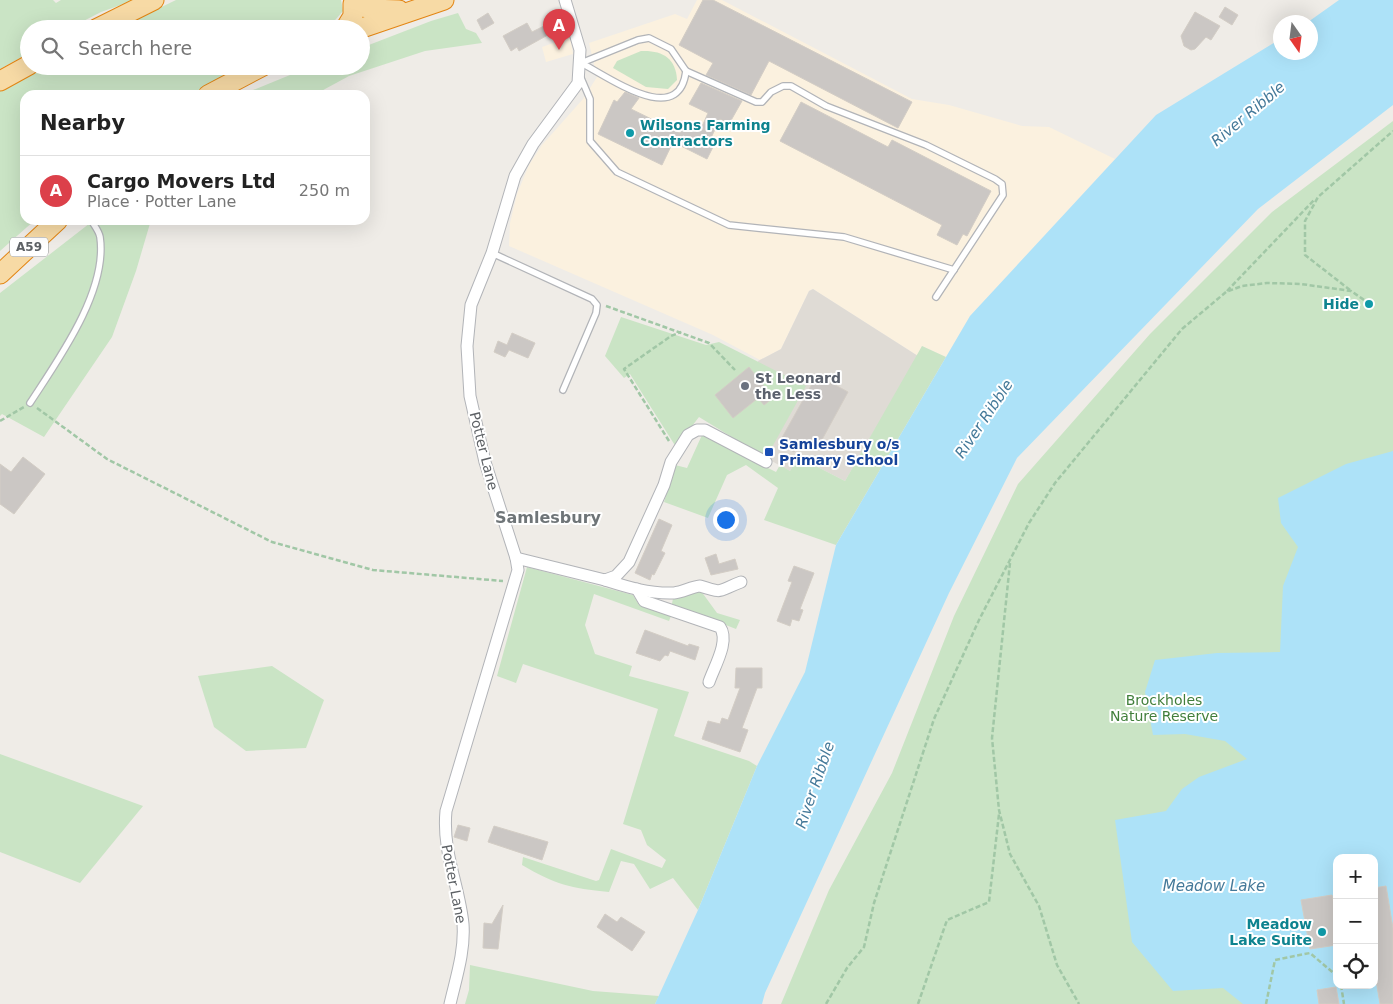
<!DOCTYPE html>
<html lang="en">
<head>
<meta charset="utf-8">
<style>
	body { margin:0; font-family:"DejaVu Sans",sans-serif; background:#f6f6f6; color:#222 }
	.controls { position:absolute; right:15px; bottom:15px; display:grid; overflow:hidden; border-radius:10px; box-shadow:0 5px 20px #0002 }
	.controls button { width:45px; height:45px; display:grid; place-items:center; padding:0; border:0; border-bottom:1px solid #e0e0e0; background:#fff; color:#222; font:25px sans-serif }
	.compass { position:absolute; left:1273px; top:15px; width:45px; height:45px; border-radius:50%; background:#fff; box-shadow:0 5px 20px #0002; rotate:166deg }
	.you { position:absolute; left:725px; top:519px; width:18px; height:18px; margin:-12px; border:4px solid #fff; border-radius:50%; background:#1a73e8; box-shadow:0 0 0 8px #1a73e833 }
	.badge { display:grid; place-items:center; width:32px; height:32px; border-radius:50%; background:#dc404a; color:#fff; font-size:16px; font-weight:700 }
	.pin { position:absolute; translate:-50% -41px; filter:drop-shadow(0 1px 2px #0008) }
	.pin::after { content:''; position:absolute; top:26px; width:18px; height:15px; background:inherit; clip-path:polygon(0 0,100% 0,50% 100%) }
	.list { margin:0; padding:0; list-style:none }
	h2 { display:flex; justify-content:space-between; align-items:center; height:65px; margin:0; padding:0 20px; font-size:21px }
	h2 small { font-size:16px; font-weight:400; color:#767676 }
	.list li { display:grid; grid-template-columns:32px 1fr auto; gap:15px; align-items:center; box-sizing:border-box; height:70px; padding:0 20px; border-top:1px solid #e0e0e0 }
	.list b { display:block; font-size:19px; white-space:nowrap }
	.list p { margin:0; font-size:16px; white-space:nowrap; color:#767676 }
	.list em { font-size:16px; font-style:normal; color:#767676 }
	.icon { flex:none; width:28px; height:28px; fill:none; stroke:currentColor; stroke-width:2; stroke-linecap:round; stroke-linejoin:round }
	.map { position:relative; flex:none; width:1393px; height:1004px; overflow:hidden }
	.search { position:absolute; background:#fff; box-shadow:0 5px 20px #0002; left:20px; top:20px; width:350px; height:55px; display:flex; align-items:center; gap:12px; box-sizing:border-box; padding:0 18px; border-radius:28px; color:#767676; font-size:19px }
	.panel { position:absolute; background:#fff; box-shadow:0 5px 20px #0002; left:20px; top:90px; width:350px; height:135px; border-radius:15px }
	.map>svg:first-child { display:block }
	.commercial { fill:#fbf1df }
	.education { fill:#dfdbd5 }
	.green { fill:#cae4c5; fill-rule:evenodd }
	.water { fill:#ade2f8; fill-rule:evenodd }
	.building { fill:#cbc7c4; stroke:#d3cdc5 }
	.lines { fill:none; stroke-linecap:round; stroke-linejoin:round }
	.service-casing { stroke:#b2b4b8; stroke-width:8 }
	.minor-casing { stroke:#b2b4b8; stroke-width:13 }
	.trunk-casing { stroke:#e38513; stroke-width:21 }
	.path { stroke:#a1c7a6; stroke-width:2.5; stroke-dasharray:5 2.5; stroke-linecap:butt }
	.service { stroke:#fff; stroke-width:5.5 }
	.minor { stroke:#fff; stroke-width:11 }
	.trunk { stroke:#f7daa5; stroke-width:19 }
	.culture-dot { fill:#0f9aa8; stroke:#fff; stroke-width:2 }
	.worship-dot { fill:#6b7280; stroke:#fff; stroke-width:2 }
	.transit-dot { fill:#1a4fb4; stroke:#fff; stroke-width:2 }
	.labels { text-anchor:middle; stroke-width:4; stroke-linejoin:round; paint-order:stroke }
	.shield { fill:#fff; stroke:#8e9194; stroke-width:1 }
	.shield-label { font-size:12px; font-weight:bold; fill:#5e6266 }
	.culture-label { font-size:14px; font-weight:bold; fill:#0d838f; stroke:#fff; text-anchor:end }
	.worship-label { font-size:14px; font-weight:bold; fill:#5b616d; stroke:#fff; text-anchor:start }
	.transit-label { font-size:14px; font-weight:bold; fill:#164399; stroke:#fff; text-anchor:start }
	.street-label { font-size:14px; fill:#5e6266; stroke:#fff }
	.park-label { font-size:14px; fill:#417f3b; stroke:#fff }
	.water-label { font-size:15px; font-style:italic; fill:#447999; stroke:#fff }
	.quarter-label { font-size:16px; font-weight:bold; fill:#6f7578; stroke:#fff }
</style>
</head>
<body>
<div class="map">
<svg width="1393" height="1004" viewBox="0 0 1393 1004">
	<rect width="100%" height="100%" fill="#efece7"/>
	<g class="commercial">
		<path d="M697 0H722L912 99 949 105 1022 126 1049 127 1115 159 970 316 946 357 922 346 918 356 813 289 809 291 781 349 760 360 713 335 509 246 510 223 517 194 529 165 542 145 583 99 597 77 589 43 675 14 687 19Z"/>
		<path d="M570 37 573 54 546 62 542 47Z"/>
	</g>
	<path class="education" d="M813 289 918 356 845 481 798 457 790 471 766 458 758 361 781 349 809 291Z"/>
	<g class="green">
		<path d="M0 0H53L56 3 61 0H135L101 12 68 29H29V53L0 69Z"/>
		<path d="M176 0H341L343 11 330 26 323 29H116Z"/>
		<path d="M458 13 466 29 476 33 482 43 425 51 349 76 314 95H241L312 66H361V48L431 21Z"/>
		<path d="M641 51C662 50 676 58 677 80L668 89 646 87 613 68 617 61Z"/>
		<path d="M44 66H239L190 95H25V220H35L0 251V90Z"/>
		<path d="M1393 121V1004H781L829 890 892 773 954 616 1018 484 1150 334 1272 212ZM1337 858H1374V985H1337Z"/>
		<path d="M94 220H151L136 271 112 337 44 437 2 414 0 416V293Z"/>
		<path d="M621 317 706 345 719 342 806 386 766 458 699 417 676 447 630 374 624 378 605 356Z"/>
		<path d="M922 346 946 357 836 545 764 520 778 488 746 465 727 475 708 518 664 502 675 465 687 468 702 435 776 472 780 465 790 471 798 457 845 481Z"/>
		<path d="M527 567 633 595 639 605 671 616 669 621 594 594 585 625 595 654 632 666 629 676 689 692 674 736 749 761 757 766 698 910 673 878 650 889 634 864 621 861 609 892C570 888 556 885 522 865L523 857 596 881 599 880 611 849 662 868 666 860 647 845 641 830 623 824 658 709 523 664 516 683 497 676Z"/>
		<path d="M701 591 717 613 740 620 736 629 672 604 673 598Z"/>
		<path d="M272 666 324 700 306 748 246 751 214 727 198 676Z"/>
		<path d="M0 754 143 806 80 883 0 852Z"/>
		<path d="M470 965 593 991 659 996 655 1004H465L469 990Z"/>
	</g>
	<g class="water">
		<path d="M1339 0H1393V105L1258 209 1017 458 949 593 765 993 762 1004H655L698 910 757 766 805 672 836 545 970 316 1156 115 1280 39V52H1310V22H1308Z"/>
		<path d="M1393 451V1004H1243L1223 988 1173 991 1132 942 1115 820 1166 811 1182 789 1199 777 1247 759 1225 741 1185 734 1153 735 1145 692 1155 660 1217 653 1280 652 1283 586 1298 547 1281 523 1278 498 1346 464ZM1337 858H1374V985H1337Z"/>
	</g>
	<g class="building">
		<path d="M703 0H713L912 102 898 128 769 61 751 95 706 75 713 63 679 45Z"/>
		<path d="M1225 7 1238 15 1232 25 1219 17Z"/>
		<path d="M1195 12 1220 26 1211 40 1206 37 1195 49 1191 50 1184 46 1181 36Z"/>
		<path d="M488 13 494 23 482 30 477 20Z"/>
		<path d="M527 23 532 32 550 23 555 31 519 51 517 47 511 51 503 36Z"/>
		<path d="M701 83 742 101 729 124 720 119 708 144 713 147 707 159 673 142 662 165 598 134 614 100 617 102 625 92 639 98 631 109 680 133 684 124 700 131 708 113 689 104Z"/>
		<path d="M801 102 888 147 892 140 991 191 967 236 963 234 957 245 937 235 942 225 780 141Z"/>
		<path d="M512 333 535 343 528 358 509 350 505 357 494 352 498 341 507 345Z"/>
		<path d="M749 367 773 398 764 405 758 398 733 418 715 395Z"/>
		<path d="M817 375 848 392 818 447 802 439 794 452 779 443Z"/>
		<path d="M23 457 45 474 14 514 0 504V464L11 472Z"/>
		<path d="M659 519 672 525 661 551 665 553 654 575 652 574 650 580 635 573Z"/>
		<path d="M716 554 719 564 735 559 738 569 711 575 705 558Z"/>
		<path d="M794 566 814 573 800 609 803 610 799 621 792 619 790 626 777 621 792 582 788 581Z"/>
		<path d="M645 630 688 646 689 644 699 647 695 660 670 651 668 656 665 655 660 661 636 653Z"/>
		<path d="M736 668H762V688H757L742 728 748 730 740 752 702 739 708 721 720 724 722 718 728 720 740 688H735Z"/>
		<path d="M458 825 470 828 467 841 454 837Z"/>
		<path d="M494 826 548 842 542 860 488 842Z"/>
		<path d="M1386 886 1393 928V1004H1380L1374 968V888Z"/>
		<path d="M1332 895 1337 920V945L1310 949 1301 900Z"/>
		<path d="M503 905 498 949 483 948 484 923 492 924Z"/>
		<path d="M605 914 617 922 621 917 645 932 632 951 597 927Z"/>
		<path d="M1336 987 1339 1004H1319L1317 990Z"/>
	</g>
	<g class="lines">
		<g class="service-casing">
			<g id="service">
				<path d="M581 63 638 40 649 38 671 49 686 71 756 102H762L771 92 783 86H791L826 106 926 145 995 179 1002 184 1003 195 936 297"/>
				<path d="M581 63C609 77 679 129 686 71"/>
				<path d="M581 78 590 99V141L617 172 729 225 844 237 954 270"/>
				<path d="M492 253 592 299 597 305 596 313 563 390"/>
				<path d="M30 403C58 360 108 291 100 237 99 231 94 225 91 220"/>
			</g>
		</g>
		<g class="minor-casing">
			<g id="minor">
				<path d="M516 558 605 580 616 576 629 562 664 485 671 462 688 435 697 430H705L766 462"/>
				<path d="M605 580C627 587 649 594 674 593 683 592 691 587 700 586 725 594 717 591 741 582"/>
				<path d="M637 589 644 601 720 627C730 641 714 667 709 682"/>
				<path d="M450 1004C456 978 465 951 463 924 459 885 442 852 446 811L518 570 516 558 485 462 470 396 467 346 471 305 492 253 515 176 533 144 578 83 580 50 565 0"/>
			</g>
		</g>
		<g class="trunk-casing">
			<g id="trunk">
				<path d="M96 29 154 0"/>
				<path d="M345 29 353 16V4L370 9 399 10"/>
				<path d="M359 29 444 0"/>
				<path d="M0 81 29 65"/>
				<path d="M208 95 263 66"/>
				<path d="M0 274 58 220"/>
			</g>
		</g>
		<g class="path">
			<path d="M1350 290 1305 255V221L1318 197 1393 131"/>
			<path d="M1227 291 1315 199"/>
			<path d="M606 306 709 343 735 370"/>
			<path d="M37 408 107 459 272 542 373 570 503 581"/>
			<path d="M0 421 24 407"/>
			<path d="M669 441 624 369 671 336 681 332"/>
			<path d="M1010 563 992 738 999 810 1010 854 1039 906 1057 965 1079 1004"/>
			<path d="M1341 985 1344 1004"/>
			<path d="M826 1004 847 968 864 947 874 903 934 719 979 620 1029 523 1055 483 1182 329 1226 292 1242 286 1267 283 1301 284 1351 291 1367 302"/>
			<path d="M918 1004 947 920 989 902 999 814"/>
			<path d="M1266 1004 1275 960 1310 953 1337 976"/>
		</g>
		<use href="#service" class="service"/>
		<use href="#minor" class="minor"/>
		<use href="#trunk" class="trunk"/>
	</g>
	<g class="culture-dot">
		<circle cx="630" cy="133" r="5"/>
		<circle cx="1369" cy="304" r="5"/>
		<circle cx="1322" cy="932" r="5"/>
	</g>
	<circle class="worship-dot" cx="745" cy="386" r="5"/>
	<rect class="transit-dot" x="764" y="447" width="10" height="10" rx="2.5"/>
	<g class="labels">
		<rect class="shield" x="10" y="237.5" width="38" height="19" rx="4"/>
		<g class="shield-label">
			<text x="29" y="251">A59</text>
		</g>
		<g class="culture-label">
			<text x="640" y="130" text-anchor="start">Wilsons Farming<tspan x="640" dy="16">Contractors</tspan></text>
			<text x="1359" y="309">Hide</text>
			<text x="1312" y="929">Meadow<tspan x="1312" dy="16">Lake Suite</tspan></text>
		</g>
		<g class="worship-label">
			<text x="755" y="383">St Leonard<tspan x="755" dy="16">the Less</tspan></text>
		</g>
		<g class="transit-label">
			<text x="779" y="449">Samlesbury o/s<tspan x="779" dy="16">Primary School</tspan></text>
		</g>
		<g class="street-label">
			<text transform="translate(484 451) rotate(76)" y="5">Potter Lane</text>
			<text transform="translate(454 884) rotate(79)" y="5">Potter Lane</text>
		</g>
		<g class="park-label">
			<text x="1164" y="705">Brockholes<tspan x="1164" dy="16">Nature Reserve</tspan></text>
		</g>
		<g class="water-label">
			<text transform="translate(1248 114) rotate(-40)" y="5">River Ribble</text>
			<text transform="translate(984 419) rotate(-56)" y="5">River Ribble</text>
			<text transform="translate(815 785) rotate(-71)" y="5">River Ribble</text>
			<text x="1214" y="891">Meadow Lake</text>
		</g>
		<g class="quarter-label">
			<text x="548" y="523">Samlesbury</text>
		</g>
	</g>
</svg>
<div class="controls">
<button>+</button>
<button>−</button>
<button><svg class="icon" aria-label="locate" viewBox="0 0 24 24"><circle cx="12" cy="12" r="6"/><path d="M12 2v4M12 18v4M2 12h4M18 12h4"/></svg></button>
</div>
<svg class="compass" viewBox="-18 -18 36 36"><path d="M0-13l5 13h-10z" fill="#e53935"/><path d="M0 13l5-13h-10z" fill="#767676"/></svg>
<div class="you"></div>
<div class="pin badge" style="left:559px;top:50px">A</div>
<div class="search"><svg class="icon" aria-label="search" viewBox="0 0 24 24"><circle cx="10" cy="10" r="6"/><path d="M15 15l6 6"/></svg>Search here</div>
<section class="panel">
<h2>Nearby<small></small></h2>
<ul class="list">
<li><span class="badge">A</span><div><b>Cargo Movers Ltd</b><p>Place · Potter Lane</p></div><em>250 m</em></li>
</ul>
</section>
</div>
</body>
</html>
